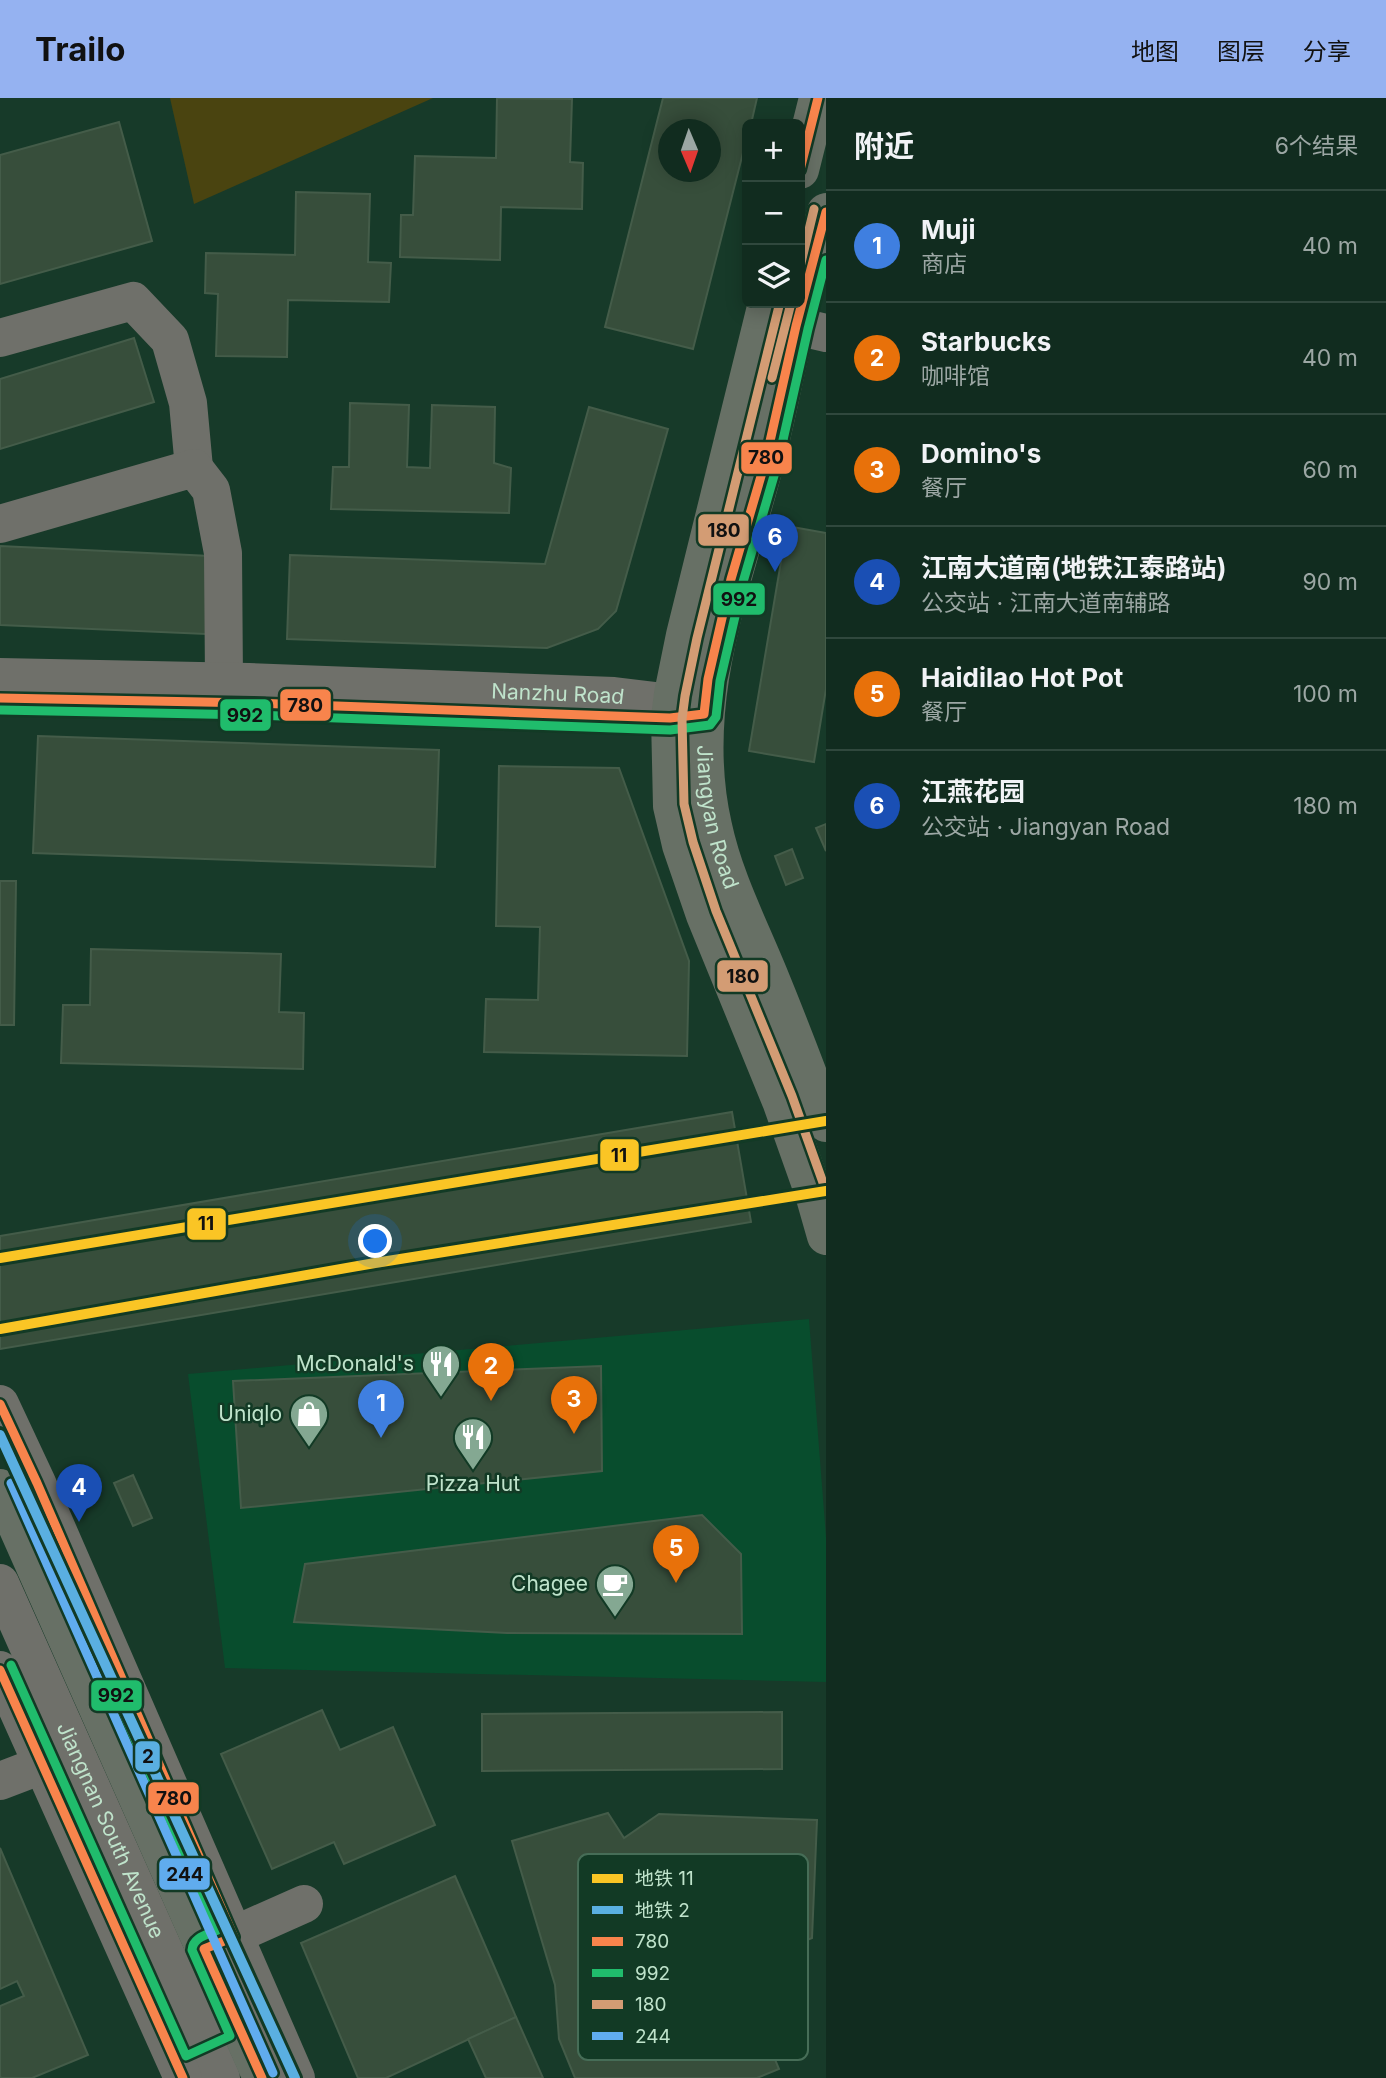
<!DOCTYPE html>
<html lang="zh">
<head>
<meta charset="utf-8">
<style>
	body { margin:0; font-family:Inter,"Noto Sans SC",sans-serif; background:#1e382c; color:#f1f3f6 }
	.controls { position:absolute; right:21px; top:21px; display:grid; overflow:hidden; border-radius:10px; box-shadow:0 4px 18px #0003 }
	.controls button { width:63px; height:63px; display:grid; place-items:center; padding:0; border:0; border-bottom:2px solid #30483d; background:#112c1f; color:#f1f3f6; font:35px sans-serif }
	.compass { position:absolute; left:658px; top:21px; width:63px; height:63px; border-radius:50%; background:#112c1f; box-shadow:0 4px 18px #0003; rotate:178deg }
	.you { position:absolute; left:376px; top:1144px; width:24px; height:24px; margin:-18px; border:5px solid #fff; border-radius:50%; background:#1a73e8; box-shadow:0 0 0 10px #1a73e833 }
	.badge { display:grid; place-items:center; width:46px; height:46px; border-radius:50%; background:#95b2f1; color:#fff; font-size:23px; font-weight:700 }
	.pin { position:absolute; translate:-50% -58px; filter:drop-shadow(0 2px 4px #0008) }
	.pin::after { content:''; position:absolute; top:37px; width:24px; height:21px; background:inherit; clip-path:polygon(0 0,100% 0,50% 100%) }
	.list { margin:0; padding:0; list-style:none }
	h2 { display:flex; justify-content:space-between; align-items:center; height:91px; margin:0; padding:0 28px; font-size:30px }
	h2 small { font-size:23px; font-weight:400; color:#9ca7a4 }
	.list li { display:grid; grid-template-columns:46px 1fr auto; gap:21px; align-items:center; box-sizing:border-box; height:112px; padding:0 28px; border-top:2px solid #30483d }
	.list b { display:block; font-size:26px; white-space:nowrap }
	.list p { margin:0; font-size:23px; white-space:nowrap; color:#9ca7a4 }
	.list em { font-size:23px; font-style:normal; color:#9ca7a4 }
	.icon { flex:none; width:38px; height:38px; fill:none; stroke:currentColor; stroke-width:2; stroke-linecap:round; stroke-linejoin:round }
	.map { position:relative; flex:none; width:826px; height:1980px; overflow:hidden }
	header { display:flex; align-items:center; gap:42px; box-sizing:border-box; height:98px; padding:0 35px; background:#95b2f1; color:#111 }
	header strong { font-size:33px }
	nav { display:flex; gap:38px; margin-inline-start:auto; font-size:24px }
	main { display:flex }
	aside { flex:1; background:#112c1f }
	.map>svg:first-child { display:block }
	.built { fill:#084d2d }
	.pitch { fill:#4a4410 }
	.building { fill:#374e3b; stroke:#445c49; stroke-width:2; fill-rule:evenodd }
	.lines { fill:none; stroke-linecap:round; stroke-linejoin:round }
	.minor { stroke:#6f706a; stroke-width:38 }
	.major { stroke:#677065; stroke-width:38 }
	.bus-1-casing { stroke:#123a25; stroke-width:14 }
	.bus-2-casing { stroke:#123a25; stroke-width:14 }
	.bus-3-casing { stroke:#123a25; stroke-width:14 }
	.bus-4-casing { stroke:#123a25; stroke-width:14 }
	.bus-1 { stroke:#f8844c; stroke-width:9 }
	.bus-2 { stroke:#20bc6c; stroke-width:9 }
	.bus-3 { stroke:#d39c74; stroke-width:9 }
	.bus-4 { stroke:#60acee; stroke-width:9 }
	.metro-1-casing { stroke:#123a25; stroke-width:16 }
	.metro-2-casing { stroke:#123a25; stroke-width:16 }
	.metro-1 { stroke:#fac525; stroke-width:10 }
	.metro-2 { stroke:#5aafe1; stroke-width:10 }
	.labels { text-anchor:middle; stroke-width:5; stroke-linejoin:round; paint-order:stroke }
	.street-label { font-size:21px; fill:#bfe3cb; stroke:#123a25 }
	.poi-label { font-size:21px; fill:#bfe3cb; stroke:#123a25; text-anchor:end }
	.key { fill:#123a25; stroke:#466d57; stroke-width:2 }
	.key-label { font-size:19px; fill:#bfe3cb }
	.line-badge { stroke:#123a25; stroke-width:2.5 }
	.pale-badge-label { font-size:19px; text-anchor:middle; font-weight:bold; fill:#111 }
</style>
</head>
<body>
<header>
<strong>Trailo</strong>
<nav><a>地图</a><a>图层</a><a>分享</a></nav>
</header>
<main>
<div class="map">
<svg width="826" height="1980" viewBox="0 0 826 1980">
	<rect width="100%" height="100%" fill="#173a29"/>
	<path class="built" d="M809 1221 826 1439V1584L225 1570 188 1276Z"/>
	<path class="pitch" d="M170 0H433L194 106Z"/>
	<g class="building">
		<path d="M497 0 572 1 570 64 583 65 582 111 501 109 500 162 400 159 401 117H413L415 58 496 60Z"/>
		<path d="M663 0H757L751 26H747V39L693 251 605 229ZM668 32H710V74H668Z"/>
		<path d="M119 24 152 143 0 186V57Z"/>
		<path d="M296 94 370 96 368 164 391 165 389 204 288 202 287 259 216 258 218 196 205 195 206 155 295 157Z"/>
		<path d="M134 240 154 304 0 351V281Z"/>
		<path d="M350 305 409 307 407 369 430 370 432 307 495 309 494 365 511 370 509 415 331 411 333 369H349Z"/>
		<path d="M589 309 668 331 616 513 598 531 547 550 287 541 290 457 545 466Z"/>
		<path d="M787 428 826 435V591L814 664 749 653Z"/>
		<path d="M0 448 210 458 206 536 0 527Z"/>
		<path d="M38 638 439 652 435 769 33 755Z"/>
		<path d="M499 668 619 670 689 863 687 958 484 954 486 901 538 902 540 829 496 828Z"/>
		<path d="M826 726V753L816 730Z"/>
		<path d="M792 751 803 780 786 787 775 758Z"/>
		<path d="M0 783H16L14 927H0Z"/>
		<path d="M91 851 281 856 279 914 304 915 303 971 61 965 63 907H90Z"/>
		<path d="M732 1014 751 1124 0 1251V1138Z"/>
		<path d="M601 1268 602 1373 241 1410 233 1283Z"/>
		<path d="M133 1377 152 1420 133 1428 114 1385Z"/>
		<path d="M702 1417 741 1456 742 1536 507 1535 294 1524 305 1466Z"/>
		<path d="M322 1612 340 1652 393 1629 435 1727 344 1766 334 1744 272 1771 221 1656Z"/>
		<path d="M782 1614V1671L482 1673V1616Z"/>
		<path d="M608 1715 624 1740 659 1716 817 1722 812 1840 767 1858 745 1890 779 1971 757 1980H575L559 1941 555 1887 512 1743Z"/>
		<path d="M0 1750 88 1957 32 1980H1L0 1978V1908L24 1898 17 1883 0 1891Z"/>
		<path d="M455 1778 516 1919 386 1980H358L301 1845Z"/>
		<path d="M516 1919 543 1980H486L468 1941Z"/>
	</g>
	<g class="lines">
		<g class="minor">
			<path d="M796 228 826 235"/>
			<path d="M0 240 133 203 170 242 188 305 194 370"/>
			<path d="M0 426 194 370 211 392 223 455 224 583"/>
			<path id="s1" d="M0 579 249 584 614 598 672 605 702 615"/>
			<path d="M0 1306 37 1385 296 1980"/>
			<path id="s2" d="M0 1485 221 1980"/>
			<path d="M0 1572 183 1980"/>
			<path d="M0 1683 42 1667"/>
			<path d="M212 1847 304 1806"/>
		</g>
		<g class="major">
			<path d="M800 72 818 0"/>
			<path id="s3" d="M826 114C816 153 804 192 795 232 785 275 777 318 766 361 735 482 684 601 713 728 724 780 749 828 769 877 789 926 808 975 826 1025"/>
			<path d="M767 205 685 537 673 596 670 620 672 708 681 747 705 817 781 1003 814 1096 826 1138"/>
			<path d="M0 1390 262 1980"/>
		</g>
		<g class="bus-1-casing">
			<g id="bus-1">
				<path d="M800 72 818 0"/>
				<path d="M0 600 253 605 670 620 704 616 708 581 731 481 766 361 796 228 826 114"/>
				<path d="M0 1306 37 1385 234 1839 204 1851 262 1980"/>
				<path d="M0 1572 183 1980"/>
			</g>
		</g>
		<g class="bus-2-casing">
			<g id="bus-2">
				<path d="M0 612 253 617 670 632 710 627 716 619 720 583 743 484 778 364 808 231 826 162"/>
				<path d="M0 1335 26 1390 218 1832C207 1837 193 1839 192 1852L230 1938 186 1958 11 1567"/>
			</g>
		</g>
		<g class="bus-3-casing">
			<g id="bus-3">
				<path d="M800 169 814 111"/>
				<path d="M779 208 697 540 685 598 682 621 684 706 693 744 716 813 792 998 826 1093"/>
				<path d="M772 280 791 205"/>
			</g>
		</g>
		<g class="bus-4-casing">
			<path id="bus-4" d="M11 1385 273 1975"/>
		</g>
		<use href="#bus-1" class="bus-1"/>
		<use href="#bus-2" class="bus-2"/>
		<use href="#bus-3" class="bus-3"/>
		<use href="#bus-4" class="bus-4"/>
		<g class="metro-1-casing">
			<g id="metro-1">
				<path d="M0 1160 826 1023"/>
				<path d="M0 1231 375 1165 826 1093"/>
			</g>
		</g>
		<g class="metro-2-casing">
			<path id="metro-2" d="M0 1337 295 1980"/>
		</g>
		<use href="#metro-1" class="metro-1"/>
		<use href="#metro-2" class="metro-2"/>
	</g>
	<defs>
		<g id="restaurant-pin" transform="scale(2.0125)"><path d="M0 17L-7.5 6A9.5 9.5 0 1 1 7.5 6Z" fill="#84a892" stroke="#123a25"/><path d="M-5-6h1v4h1v-4h1v4h1v-4h1v5L-1.5 .5V6h-2V.5L-5-1ZM5-6V6H3V1.5H1.5Q1.5-4 5-6Z" fill="#fff"/></g>
		<g id="shop-pin" transform="scale(2.0125)"><path d="M0 17L-7.5 6A9.5 9.5 0 1 1 7.5 6Z" fill="#84a892" stroke="#123a25"/><path d="M-5-2.5h2.3a2.7 3.5 0 0 1 5.4 0H5L5.5 6h-11ZM-1.5-2.5h3a1.5 2.3 0 0 0-3 0Z" fill="#fff"/></g>
		<g id="cafe-pin" transform="scale(2.0125)"><path d="M0 17L-7.5 6A9.5 9.5 0 1 1 7.5 6Z" fill="#84a892" stroke="#123a25"/><path d="M-5.5-4.5H6V0H3Q3 3.5 0 3.5H-2.5Q-5.5 3.5-5.5 0ZM3-3.2v2h1.7v-2ZM-6 4.5H4V6H-6Z" fill="#fff"/></g>
	</defs>
	<g fill-rule="evenodd">
		<use href="#restaurant-pin" x="441" y="1266"/>
		<use href="#shop-pin" x="309" y="1316"/>
		<use href="#restaurant-pin" x="473" y="1339"/>
		<use href="#cafe-pin" x="615" y="1486"/>
	</g>
	<g class="labels">
		<g class="street-label">
			<text dy="7" stroke="none"><textPath href="#s1" startOffset="558">Nanzhu Road</textPath></text>
			<text dy="7" stroke="none"><textPath href="#s3" startOffset="621">Jiangyan Road</textPath></text>
			<text dy="7" stroke="none"><textPath href="#s2" startOffset="271">Jiangnan South Avenue</textPath></text>
		</g>
		<g class="poi-label">
			<text x="414" y="1273">McDonald's</text>
			<text x="282" y="1323">Uniqlo</text>
			<text x="473" y="1393" text-anchor="middle">Pizza Hut</text>
			<text x="588" y="1493">Chagee</text>
		</g>
	</g>
	<rect x="578" y="1756" width="230" height="206" rx="10" class="key"/>
	<rect x="592" y="1776" width="31" height="9" fill="#fac525"/>
	<rect x="592" y="1808" width="31" height="8" fill="#5aafe1"/>
	<rect x="592" y="1839" width="31" height="9" fill="#f8844c"/>
	<rect x="592" y="1871" width="31" height="8" fill="#20bc6c"/>
	<rect x="592" y="1902" width="31" height="9" fill="#d39c74"/>
	<rect x="592" y="1934" width="31" height="8" fill="#60acee"/>
	<g class="key-label">
		<text x="635" y="1787">地铁 11</text>
		<text x="635" y="1819">地铁 2</text>
		<text x="635" y="1850">780</text>
		<text x="635" y="1882">992</text>
		<text x="635" y="1913">180</text>
		<text x="635" y="1945">244</text>
	</g>
	<g class="line-badge">
		<rect x="740" y="343" width="53" height="34" rx="7" fill="#f8844c"/>
		<rect x="697" y="415" width="53" height="34" rx="7" fill="#d39c74"/>
		<rect x="712" y="484" width="54" height="34" rx="7" fill="#20bc6c"/>
		<rect x="279" y="590" width="53" height="34" rx="7" fill="#f8844c"/>
		<rect x="219" y="600" width="53" height="34" rx="7" fill="#20bc6c"/>
		<rect x="716" y="861" width="53" height="34" rx="7" fill="#d39c74"/>
		<rect x="599" y="1040" width="41" height="34" rx="7" fill="#fac525"/>
		<rect x="186" y="1109" width="41" height="34" rx="7" fill="#fac525"/>
		<rect x="90" y="1581" width="53" height="33" rx="7" fill="#20bc6c"/>
		<rect x="134" y="1642" width="27" height="33" rx="7" fill="#5aafe1"/>
		<rect x="147" y="1683" width="53" height="34" rx="7" fill="#f8844c"/>
		<rect x="158" y="1759" width="53" height="34" rx="7" fill="#60acee"/>
	</g>
	<g class="pale-badge-label">
		<text x="766" y="366">780</text>
		<text x="724" y="439">180</text>
		<text x="739" y="508">992</text>
		<text x="305" y="614">780</text>
		<text x="245" y="624">992</text>
		<text x="743" y="885">180</text>
		<text x="619" y="1064">11</text>
		<text x="206" y="1132">11</text>
		<text x="116" y="1604">992</text>
		<text x="148" y="1665">2</text>
		<text x="174" y="1707">780</text>
		<text x="185" y="1783">244</text>
	</g>
</svg>
<div class="controls">
<button>+</button>
<button>−</button>
<button><svg class="icon" aria-label="layers" viewBox="0 0 24 24"><path d="M12 4l9 5-9 5-9-5zM3 14l9 5 9-5"/></svg></button>
</div>
<svg class="compass" viewBox="-18 -18 36 36"><path d="M0-13l5 13h-10z" fill="#e53935"/><path d="M0 13l5-13h-10z" fill="#9ca7a4"/></svg>
<div class="you"></div>
<div class="pin badge" style="left:381px;top:1340px;background:#3f7fe0">1</div>
<div class="pin badge" style="left:491px;top:1303px;background:#e8710a">2</div>
<div class="pin badge" style="left:574px;top:1336px;background:#e8710a">3</div>
<div class="pin badge" style="left:79px;top:1424px;background:#1a4fb4">4</div>
<div class="pin badge" style="left:676px;top:1485px;background:#e8710a">5</div>
<div class="pin badge" style="left:775px;top:474px;background:#1a4fb4">6</div>
</div>
<aside>
<h2>附近<small>6个结果</small></h2>
<ul class="list">
<li><span class="badge" style="background:#3f7fe0">1</span><div><b>Muji</b><p>商店</p></div><em>40 m</em></li>
<li><span class="badge" style="background:#e8710a">2</span><div><b>Starbucks</b><p>咖啡馆</p></div><em>40 m</em></li>
<li><span class="badge" style="background:#e8710a">3</span><div><b>Domino's</b><p>餐厅</p></div><em>60 m</em></li>
<li><span class="badge" style="background:#1a4fb4">4</span><div><b>江南大道南(地铁江泰路站)</b><p>公交站 · 江南大道南辅路</p></div><em>90 m</em></li>
<li><span class="badge" style="background:#e8710a">5</span><div><b>Haidilao Hot Pot</b><p>餐厅</p></div><em>100 m</em></li>
<li><span class="badge" style="background:#1a4fb4">6</span><div><b>江燕花园</b><p>公交站 · Jiangyan Road</p></div><em>180 m</em></li>
</ul>
</aside>
</main>
</body>
</html>
